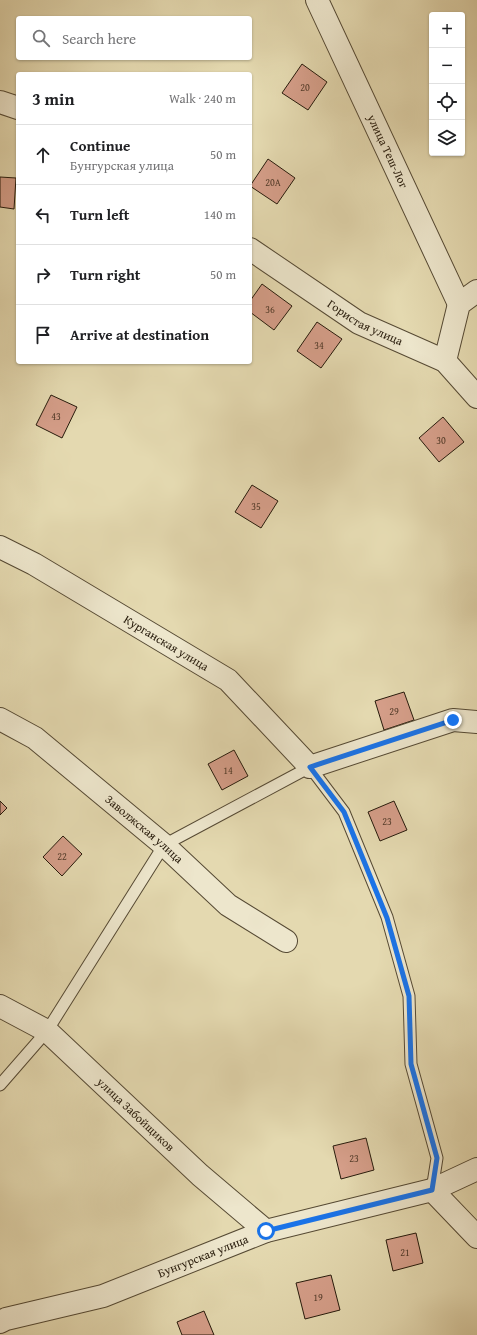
<!DOCTYPE html>
<html lang="en">
<head>
<meta charset="utf-8">
<style>
	body { margin:0; font-family:"Gentium Book Plus",serif; background:#f6f6f6; color:#202124 }
	.controls { position:absolute; right:12px; top:12px; display:grid; overflow:hidden; border-radius:4px; box-shadow:0 1px 3px #0004 }
	.controls button { width:36px; height:36px; display:grid; place-items:center; padding:0; border:0; border-bottom:1px solid #e0e0e0; background:#fff; color:#202124; font:20px sans-serif }
	.stop { position:absolute; width:12px; height:12px; margin:-9px; border:3px solid #1a73e8; border-radius:50%; background:#fff }
	.stop.end { background:#1a73e8; border-color:#fff; box-shadow:0 1px 4px #0008 }
	.list { margin:0; padding:0; list-style:none }
	h2 { display:flex; justify-content:space-between; align-items:center; height:52px; margin:0; padding:0 16px; font-size:17px }
	h2 small { font-size:13px; font-weight:400; color:#757577 }
	.list li { display:grid; grid-template-columns:26px 1fr auto; gap:12px; align-items:center; box-sizing:border-box; height:60px; padding:0 16px; border-top:1px solid #e0e0e0 }
	.list b { display:block; font-size:15px; white-space:nowrap }
	.list p { margin:0; font-size:13px; white-space:nowrap; color:#757577 }
	.list em { font-size:13px; font-style:normal; color:#757577 }
	.icon { flex:none; width:22px; height:22px; fill:none; stroke:currentColor; stroke-width:2; stroke-linecap:round; stroke-linejoin:round }
	.map { position:relative; flex:none; width:477px; height:1335px; overflow:hidden }
	.search { position:absolute; background:#fff; box-shadow:0 1px 3px #0004; left:16px; top:16px; width:236px; height:44px; display:flex; align-items:center; gap:10px; box-sizing:border-box; padding:0 14px; border-radius:4px; color:#757577; font-size:15px }
	.panel { position:absolute; background:#fff; box-shadow:0 1px 3px #0004; left:16px; top:72px; width:236px; height:292px; border-radius:4px }
	.map>svg:first-child { display:block }
	.building { fill:#d59e89; stroke:#261a0b }
	.lines { fill:none; stroke-linecap:round; stroke-linejoin:round }
	.service-casing { stroke:#564a34; stroke-width:13 }
	.minor-casing { stroke:#564a34; stroke-width:24 }
	.service { stroke:#ede6cc; stroke-width:11 }
	.minor { stroke:#ede6cc; stroke-width:22 }
	.route { stroke:#1a73e8; stroke-width:5 }
	.labels { text-anchor:middle; stroke-width:4; stroke-linejoin:round; paint-order:stroke }
	.number-label { font-size:10px; fill:#523b2a }
	.street-label { font-size:12px; fill:#261a0b; stroke:#ede6cc }
</style>
</head>
<body>
<div class="map">
<svg width="477" height="1335" viewBox="0 0 477 1335">
	<rect width="100%" height="100%" fill="#e4d9b0"/>
	<filter id="stains"><feTurbulence type="fractalNoise" baseFrequency=".005" numOctaves="4"/><feColorMatrix values="0 0 0 0 .2 0 0 0 0 .09 0 0 0 0 .02 0 0 0 .5 -.17"/></filter>
	<radialGradient id="worn" r=".72"><stop offset=".6" stop-color="#630" stop-opacity="0"/><stop offset="1" stop-color="#630" stop-opacity=".3"/></radialGradient>
	<g class="building">
		<path d="M302 64 327 82 308 110 282 93Z"/>
		<path d="M268 159 295 178 277 204 250 186Z"/>
		<path d="M0 177 16 178 14 209 0 207Z"/>
		<path d="M262 284 292 306 274 330 250 312V301Z"/>
		<path d="M317 322 342 339 321 368 297 351Z"/>
		<path d="M51 395 77 407 62 438 36 425Z"/>
		<path d="M443 417 464 442 439 462 419 438Z"/>
		<path d="M252 485 278 501 261 528 235 512Z"/>
		<path d="M404 692 414 720 384 730 375 701Z"/>
		<path d="M234 750 248 776 222 790 208 764Z"/>
		<path d="M0 801 7 808 0 815Z"/>
		<path d="M394 801 407 830 380 841 368 812Z"/>
		<path d="M63 836 82 854 62 876 43 857Z"/>
		<path d="M366 1138 374 1170 341 1179 333 1146Z"/>
		<path d="M416 1233 423 1263 393 1271 386 1240Z"/>
		<path d="M331 1275 340 1310 305 1319 296 1283Z"/>
		<path d="M204 1311 214 1335H182L177 1322Z"/>
	</g>
	<g class="lines">
		<g class="service-casing">
			<path id="service" d="M0 1085 47 1031 164 845 310 767 344 812 387 917 409 996 411 1064 437 1158 432 1190"/>
		</g>
		<g class="minor-casing">
			<g id="minor">
				<path id="s1" d="M317 0 459 304"/>
				<path d="M0 102 18 108"/>
				<path id="s2" d="M250 249 359 323 445 361 477 397"/>
				<path d="M445 361 459 304 477 291"/>
				<path id="s3" d="M0 547 34 564 228 680 310 767 453 720 477 722"/>
				<path id="s4" d="M0 719 35 738 164 845 228 905 286 941"/>
				<path id="s5" d="M0 1006 47 1031 200 1175 266 1231"/>
				<path d="M432 1190 477 1237"/>
				<path id="s6" d="M0 1322 6 1319 103 1296 266 1231 432 1190 477 1169"/>
			</g>
		</g>
		<use href="#service" class="service"/>
		<use href="#minor" class="minor"/>
	</g>
	<g class="lines">
		<path class="route" d="M266 1231 432 1190 437 1158 411 1064 409 996 387 918 344 812 310 767 453 720"/>
	</g>
	<g class="labels">
		<g class="number-label">
			<text x="305" y="91">20</text>
			<text x="273" y="186">20А</text>
			<text x="270" y="313">36</text>
			<text x="319" y="349">34</text>
			<text x="56" y="420">43</text>
			<text x="441" y="444">30</text>
			<text x="256" y="510">35</text>
			<text x="394" y="715">29</text>
			<text x="228" y="774">14</text>
			<text x="387" y="825">23</text>
			<text x="62" y="860">22</text>
			<text x="354" y="1162">23</text>
			<text x="405" y="1256">21</text>
			<text x="318" y="1301">19</text>
		</g>
		<g class="street-label">
			<text dy="4" stroke="none"><textPath href="#s1" startOffset="167">улица Теш-Лог</textPath></text>
			<text dy="4" stroke="none"><textPath href="#s2" startOffset="137">Гористая улица</textPath></text>
			<text dy="4" stroke="none"><textPath href="#s3" startOffset="192">Курганская улица</textPath></text>
			<text dy="4" stroke="none"><textPath href="#s4" startOffset="182">Заволжская улица</textPath></text>
			<text dy="4" stroke="none"><textPath href="#s5" startOffset="175">улица Забойщиков</textPath></text>
			<text dy="4" stroke="none"><textPath href="#s6" startOffset="214">Бунгурская улица</textPath></text>
		</g>
	</g>
	<rect width="100%" height="100%" filter="url(#stains)"/>
	<rect width="100%" height="100%" fill="url(#worn)"/>
</svg>
<div class="controls">
<button>+</button>
<button>−</button>
<button><svg class="icon" aria-label="locate" viewBox="0 0 24 24"><circle cx="12" cy="12" r="6"/><path d="M12 2v4M12 18v4M2 12h4M18 12h4"/></svg></button>
<button><svg class="icon" aria-label="layers" viewBox="0 0 24 24"><path d="M12 4l9 5-9 5-9-5zM3 14l9 5 9-5"/></svg></button>
</div>
<div class="stop" style="left:266px;top:1231px"></div>
<div class="stop end" style="left:453px;top:720px"></div>
<div class="search"><svg class="icon" aria-label="search" viewBox="0 0 24 24"><circle cx="10" cy="10" r="6"/><path d="M15 15l6 6"/></svg>Search here</div>
<section class="panel">
<h2>3 min<small>Walk · 240 m</small></h2>
<ul class="list">
<li><svg class="icon" aria-label="ahead" viewBox="0 0 24 24"><path d="M12 20V5M6 11l6-6 6 6"/></svg><div><b>Continue</b><p>Бунгурская улица</p></div><em>50 m</em></li>
<li><svg class="icon" aria-label="left" viewBox="0 0 24 24"><path d="M17 20v-9H6M10 6l-5 5 5 5"/></svg><div><b>Turn left</b></div><em>140 m</em></li>
<li><svg class="icon" aria-label="right" viewBox="0 0 24 24"><path d="M7 20v-9h11M14 6l5 5-5 5"/></svg><div><b>Turn right</b></div><em>50 m</em></li>
<li><svg class="icon" aria-label="arrive" viewBox="0 0 24 24"><path d="M6 21V4h12l-3 4 3 4H6"/></svg><div><b>Arrive at destination</b></div></li>
</ul>
</section>
</div>
</body>
</html>
